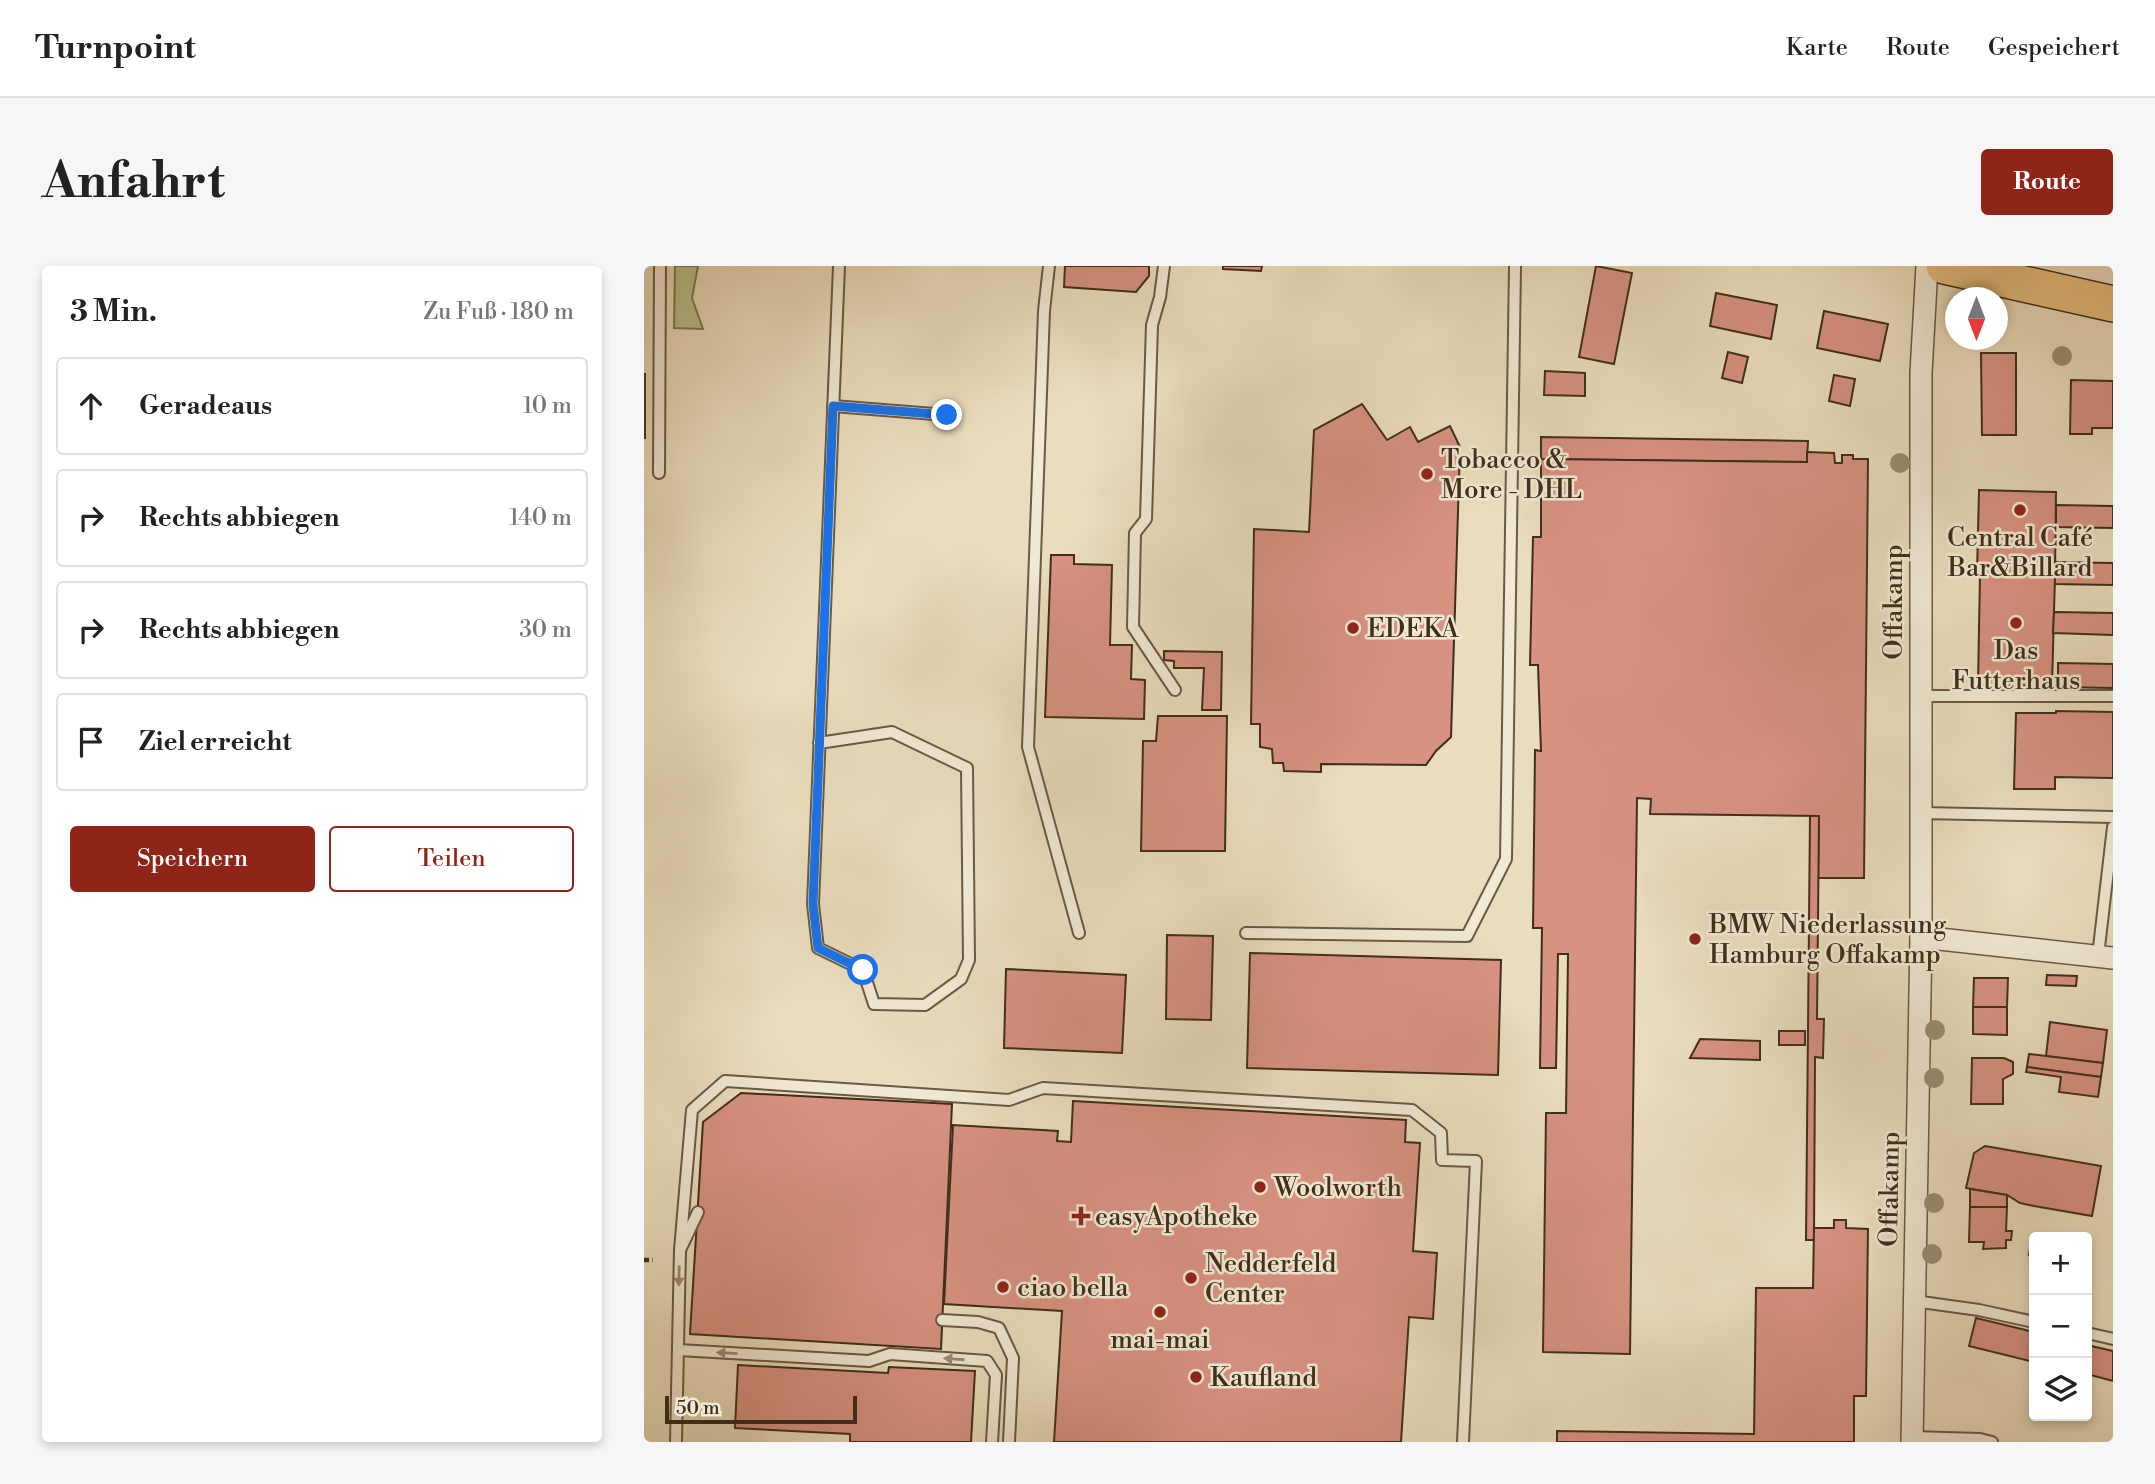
<!DOCTYPE html>
<html lang="de">
<head>
<meta charset="utf-8">
<style>
	body { margin:0; font-family:"Libre Bodoni",serif; background:#f6f6f6; color:#222 }
	.controls { position:absolute; right:21px; bottom:21px; display:grid; overflow:hidden; border-radius:7px; box-shadow:0 4px 10px #0003 }
	.controls button { width:63px; height:63px; display:grid; place-items:center; padding:0; border:0; border-bottom:2px solid #e0e0e0; background:#fff; color:#222; font:35px sans-serif }
	.compass { position:absolute; left:1301px; top:21px; width:63px; height:63px; border-radius:50%; background:#fff; box-shadow:0 4px 10px #0003; rotate:180deg }
	.scale { position:absolute; left:21px; bottom:18px; width:192px; box-sizing:border-box; padding-left:7px; border:4px solid #402e1b; border-top:0; font-size:19px; line-height:24px; white-space:nowrap; color:#402e1b; -webkit-text-stroke:5px #f1e9d4; paint-order:stroke }
	.stop { position:absolute; width:21px; height:21px; margin:-16px; border:5px solid #1a73e8; border-radius:50%; background:#fff }
	.stop.end { background:#1a73e8; border-color:#fff; box-shadow:0 2px 7px #0008 }
	.list { margin:0; padding:0; list-style:none }
	h2 { display:flex; justify-content:space-between; align-items:center; height:91px; margin:0; padding:0 28px; font-size:30px }
	h2 small { font-size:23px; font-weight:400; color:#767676 }
	.list li { display:grid; grid-template-columns:46px 1fr auto; gap:21px; align-items:center; box-sizing:border-box; height:98px; margin:0 14px 14px; padding:0 14px; border:2px solid #e0e0e0; border-radius:7px }
	.list b { display:block; font-size:26px; white-space:nowrap }
	.list em { font-size:23px; font-style:normal; color:#767676 }
	.actions { display:flex; gap:14px; padding:21px 28px }
	.actions a { flex:1; padding:16px 0; border:2px solid #8f2418; border-radius:7px; text-align:center; font-size:24px; color:#8f2418 }
	.actions .main { background:#8f2418; color:#fff }
	.icon { flex:none; width:38px; height:38px; fill:none; stroke:currentColor; stroke-width:2; stroke-linecap:round; stroke-linejoin:round }
	.map { position:relative; flex:none; width:1469px; height:1176px; overflow:hidden; border-radius:7px }
	header { display:flex; align-items:center; gap:42px; box-sizing:border-box; height:98px; padding:0 35px; background:#fff; border-bottom:2px solid #e0e0e0 }
	header strong { font-size:33px }
	nav { display:flex; gap:38px; margin-inline-start:auto; font-size:24px }
	.intro { display:flex; align-items:center; justify-content:space-between; box-sizing:border-box; height:168px; padding:0 42px }
	h1 { margin:0; font-size:49px }
	.button { padding:18px 32px; border-radius:7px; background:#8f2418; color:#fff; font-size:24px; font-weight:700 }
	main { display:flex; gap:42px; padding:0 42px }
	aside { flex:1; background:#fff; border-radius:7px; box-shadow:0 4px 10px #0003 }
	.map>svg:first-child { display:block }
	.green { fill:#bac08f; stroke:#7d7755; stroke-width:2 }
	.building { fill:#d79281; stroke:#402e1b; stroke-width:2 }
	.lines { fill:none; stroke-linecap:round; stroke-linejoin:round }
	.lane-casing { stroke:#6a5a44; stroke-width:14 }
	.street-casing { stroke:#6a5a44; stroke-width:24 }
	.primary-casing { stroke:#402e1b; stroke-width:38 }
	.path { stroke:#402e1b; stroke-width:4.5; stroke-dasharray:5 3.5; stroke-linecap:butt }
	.lane { stroke:#f1e9d4; stroke-width:10 }
	.street { stroke:#f1e9d4; stroke-width:21 }
	.primary { stroke:#e5be7e; stroke-width:35 }
	.tree { fill:#9a8d71 }
	.oneway { fill:#988c78 }
	.route { stroke:#1a73e8; stroke-width:9 }
	.poi-dot { fill:#8f2418; stroke:#f1e9d4; stroke-width:2.5 }
	.labels { text-anchor:middle; stroke-width:5; stroke-linejoin:round; paint-order:stroke }
	.poi-label { font-size:26px; fill:#402e1b; stroke:#f1e9d4; text-anchor:start }
	.street-label { font-size:26px; fill:#402e1b; stroke:#f1e9d4 }
</style>
</head>
<body>
<header>
<strong>Turnpoint</strong>
<nav><a>Karte</a><a>Route</a><a>Gespeichert</a></nav>
</header>
<div class="intro"><h1>Anfahrt</h1><a class="button">Route</a></div>
<main>
<aside>
<h2>3 Min.<small>Zu Fuß · 180 m</small></h2>
<ul class="list">
<li><svg class="icon" aria-label="ahead" viewBox="0 0 24 24"><path d="M12 20V5M6 11l6-6 6 6"/></svg><div><b>Geradeaus</b></div><em>10 m</em></li>
<li><svg class="icon" aria-label="right" viewBox="0 0 24 24"><path d="M7 20v-9h11M14 6l5 5-5 5"/></svg><div><b>Rechts abbiegen</b></div><em>140 m</em></li>
<li><svg class="icon" aria-label="right" viewBox="0 0 24 24"><path d="M7 20v-9h11M14 6l5 5-5 5"/></svg><div><b>Rechts abbiegen</b></div><em>30 m</em></li>
<li><svg class="icon" aria-label="arrive" viewBox="0 0 24 24"><path d="M6 21V4h12l-3 4 3 4H6"/></svg><div><b>Ziel erreicht</b></div></li>
</ul>
<div class="actions"><a class="main">Speichern</a><a>Teilen</a></div>
</aside>
<div class="map">
<svg width="1469" height="1176" viewBox="0 0 1469 1176">
	<rect width="100%" height="100%" fill="#eaddbd"/>
	<filter id="stains"><feTurbulence type="fractalNoise" baseFrequency=".00286" numOctaves="4"/><feColorMatrix values="0 0 0 0 .2 0 0 0 0 .09 0 0 0 0 .02 0 0 0 .5 -.17"/></filter>
	<radialGradient id="worn" r=".72"><stop offset=".6" stop-color="#630" stop-opacity="0"/><stop offset="1" stop-color="#630" stop-opacity=".3"/></radialGradient>
	<path class="green" d="M31 0H54L48 32 59 63 30 62Z"/>
	<g class="building">
		<path d="M421 0H505V10L492 26 420 21Z"/>
		<path d="M579 0H618L617 5 579 3Z"/>
		<path d="M952 0 988 7 970 98 935 91Z"/>
		<path d="M1072 27 1133 39 1127 73 1066 60Z"/>
		<path d="M1180 45 1244 58 1236 95 1173 82Z"/>
		<path d="M1084 86 1104 91 1098 117 1078 112Z"/>
		<path d="M1337 87H1372V169H1338Z"/>
		<path d="M901 105 941 107V130L900 129Z"/>
		<rect x="0" y="108" width="1" height="64"/>
		<path d="M1190 109 1211 113 1206 140 1185 135Z"/>
		<path d="M1427 114 1469 115V162H1448V168H1426Z"/>
		<path d="M718 138 743 174 766 161 774 176 806 160 816 181 807 471 792 485 782 499 677 498V506L640 505 639 497H629L628 483 616 481V458H607L610 263 665 266 670 164Z"/>
		<path d="M897 171 1164 175 1163 196 897 193Z"/>
		<path d="M1163 186 1190 187 1191 197H1198V189H1209V193H1224L1220 612H1174L1175 550 1006 548 1007 533 993 532 986 1088 899 1086 902 847H922L924 688H914L912 802H896L898 662H889L891 484 897 485 894 399H886L889 271H897V193L1163 196Z"/>
		<path d="M1335 224 1412 226 1411 310 1333 308Z"/>
		<path d="M1412 239 1469 240V262L1412 261Z"/>
		<path d="M407 289H430V298L468 299 466 379H488L487 413 501 414 500 453 401 451Z"/>
		<path d="M1411 296 1469 297V319L1410 318Z"/>
		<path d="M1336 309 1411 310 1408 420 1334 419Z"/>
		<path d="M1410 346 1469 347V369L1409 367Z"/>
		<path d="M520 385 578 386 577 444H558L560 402H530V395L520 394Z"/>
		<path d="M1414 397 1469 398V422L1414 421Z"/>
		<path d="M1412 445 1469 446V512L1411 511V523H1370L1372 447H1412Z"/>
		<path d="M514 450H583L581 585H497L499 475H512Z"/>
		<path d="M1166 550H1175L1173 753H1180L1179 792 1171 791 1170 974H1162Z"/>
		<path d="M523 669 569 670 567 754 522 753Z"/>
		<path d="M606 687 857 694 854 809 603 802Z"/>
		<path d="M362 703 482 709 478 787 360 782Z"/>
		<path d="M1403 709 1433 710 1432 720 1402 719Z"/>
		<path d="M1330 712H1364L1363 741H1329Z"/>
		<path d="M1329 741H1363V769L1329 768Z"/>
		<path d="M1406 756 1463 764 1459 797 1402 790Z"/>
		<rect x="1135" y="765" width="26" height="14"/>
		<path d="M1056 773 1116 775V794L1046 792Z"/>
		<path d="M1385 788 1459 797 1457 811 1383 801Z"/>
		<path d="M1328 792H1360L1369 796V808L1359 813V838H1327Z"/>
		<path d="M1383 801 1457 811 1454 831 1415 826 1417 811 1382 806Z"/>
		<path d="M97 827 308 838 297 1083 46 1068 59 856Z"/>
		<path d="M429 835 762 854 761 876 776 877 769 985 793 987 789 1053 765 1051 757 1176H410L418 1045 300 1038 309 859 414 865 413 875 427 876Z"/>
		<path d="M1341 880 1457 900 1448 950 1390 940 1376 937 1363 929 1322 922 1330 887Z"/>
		<path d="M1326 923 1363 929V941H1326Z"/>
		<path d="M1326 941H1363L1362 965H1368L1367 974H1362V982L1339 983 1340 976H1325Z"/>
		<path d="M1190 954H1202V962L1224 963 1222 1130H1210V1176H913V1165L1110 1168 1112 1022H1169L1170 962H1190Z"/>
		<path d="M1388 969 1404 971H1390V990L1385 989Z"/>
		<path d="M1332 1052 1390 1066V1096L1325 1080Z"/>
		<path d="M1443 1079 1469 1085V1115L1443 1108Z"/>
		<path d="M94 1099 244 1107 245 1101 331 1105 327 1176H206V1168L91 1162Z"/>
	</g>
	<g class="lines">
		<g class="lane-casing">
			<g id="lane">
				<path d="M405 0 400 45 384 481 435 667"/>
				<path d="M520 0 516 31 508 59 502 253 491 267 489 361 531 424"/>
				<path d="M189 140 303 149"/>
				<path d="M15 207 16 0"/>
				<path d="M1277 430H1469"/>
				<path d="M175 477 248 466 323 502 325 694 317 713 281 739 230 738 219 704 174 682 169 638 195 0"/>
				<path d="M1277 547 1469 551"/>
				<path d="M602 667 823 670 862 593 871 0"/>
				<path d="M1454 690 1469 561"/>
				<path d="M36 984 48 844 81 815 365 834 399 822 768 844 797 867 798 894 832 895 819 1176"/>
				<path d="M1270 1035 1335 1044 1390 1056"/>
				<path d="M298 1054 334 1056 355 1062 369 1092 365 1176"/>
				<path d="M1443 1067 1469 1073"/>
				<path d="M35 1084 225 1095 246 1088 343 1095 352 1109 348 1176"/>
				<path d="M1268 1171 1336 1173 1348 1176"/>
				<path d="M32 1176 36 984 54 946"/>
			</g>
		</g>
		<g class="street-casing">
			<g id="street">
				<path d="M1277 671 1469 692"/>
				<path d="M1268 1176 1277 671V107L1283 0"/>
			</g>
		</g>
		<g class="primary-casing">
			<path id="primary" d="M1300 0 1469 38"/>
		</g>
		<path class="path" d="M0 994H9"/>
		<use href="#lane" class="lane"/>
		<use href="#street" class="street"/>
		<use href="#primary" class="primary"/>
	</g>
	<g class="tree">
		<circle cx="1418" cy="90" r="10"/>
		<circle cx="1256" cy="197" r="10"/>
		<circle cx="1291" cy="764" r="10"/>
		<circle cx="1290" cy="812" r="10"/>
		<circle cx="1290" cy="937" r="10"/>
		<circle cx="1288" cy="988" r="10"/>
	</g>
	<defs><path id="oneway-solid" d="M-6-.8H1V-3.2L6.5 0L1 3.2V.8H-6Z" transform="scale(1.75)"/></defs>
	<g class="oneway">
		<use href="#oneway-solid" transform="translate(35 1010) rotate(91)"/>
		<use href="#oneway-solid" transform="translate(83 1087) rotate(-177)"/>
		<use href="#oneway-solid" transform="translate(310 1093) rotate(-176)"/>
	</g>
	<g class="lines">
		<path class="route" d="M219 704 174 682 169 638 189 140 303 149"/>
	</g>
	<g class="poi-dot">
		<circle cx="783" cy="208" r="7"/>
		<circle cx="1376" cy="244" r="7"/>
		<circle cx="1372" cy="357" r="7"/>
		<circle cx="709" cy="362" r="7"/>
		<circle cx="1051" cy="673" r="7"/>
		<circle cx="616" cy="921" r="7"/>
		<path d="M433.5 939.5h7v7h7v7h-7v7h-7v-7h-7v-7h7z"/>
		<circle cx="547" cy="1012" r="7"/>
		<circle cx="359" cy="1021" r="7"/>
		<circle cx="516" cy="1046" r="7"/>
		<circle cx="552" cy="1111" r="7"/>
	</g>
	<g class="labels">
		<g class="poi-label">
			<text x="797" y="202">Tobacco &amp;<tspan x="797" dy="30">More - DHL</tspan></text>
			<text x="1376" y="280" text-anchor="middle">Central Café<tspan x="1376" dy="30">Bar&amp;Billard</tspan></text>
			<text x="723" y="371">EDEKA</text>
			<text x="1372" y="393" text-anchor="middle">Das<tspan x="1372" dy="30">Futterhaus</tspan></text>
			<text x="1065" y="667">BMW Niederlassung<tspan x="1065" dy="30">Hamburg Offakamp</tspan></text>
			<text x="630" y="930">Woolworth</text>
			<text x="451" y="959">easyApotheke</text>
			<text x="561" y="1006">Nedderfeld<tspan x="561" dy="30">Center</tspan></text>
			<text x="373" y="1030">ciao bella</text>
			<text x="516" y="1082" text-anchor="middle">mai-mai</text>
			<text x="566" y="1120">Kaufland</text>
		</g>
		<g class="street-label">
			<text transform="translate(1249 336) rotate(-90)" y="9">Offakamp</text>
			<text transform="translate(1245 923) rotate(-89)" y="9">Offakamp</text>
		</g>
	</g>
	<rect width="100%" height="100%" filter="url(#stains)"/>
	<rect width="100%" height="100%" fill="url(#worn)"/>
</svg>
<div class="controls">
<button>+</button>
<button>−</button>
<button><svg class="icon" aria-label="layers" viewBox="0 0 24 24"><path d="M12 4l9 5-9 5-9-5zM3 14l9 5 9-5"/></svg></button>
</div>
<svg class="compass" viewBox="-18 -18 36 36"><path d="M0-13l5 13h-10z" fill="#e53935"/><path d="M0 13l5-13h-10z" fill="#767676"/></svg>
<div class="scale">50 m</div>
<div class="stop" style="left:219px;top:704px"></div>
<div class="stop end" style="left:303px;top:149px"></div>
</div>
</main>
</body>
</html>
